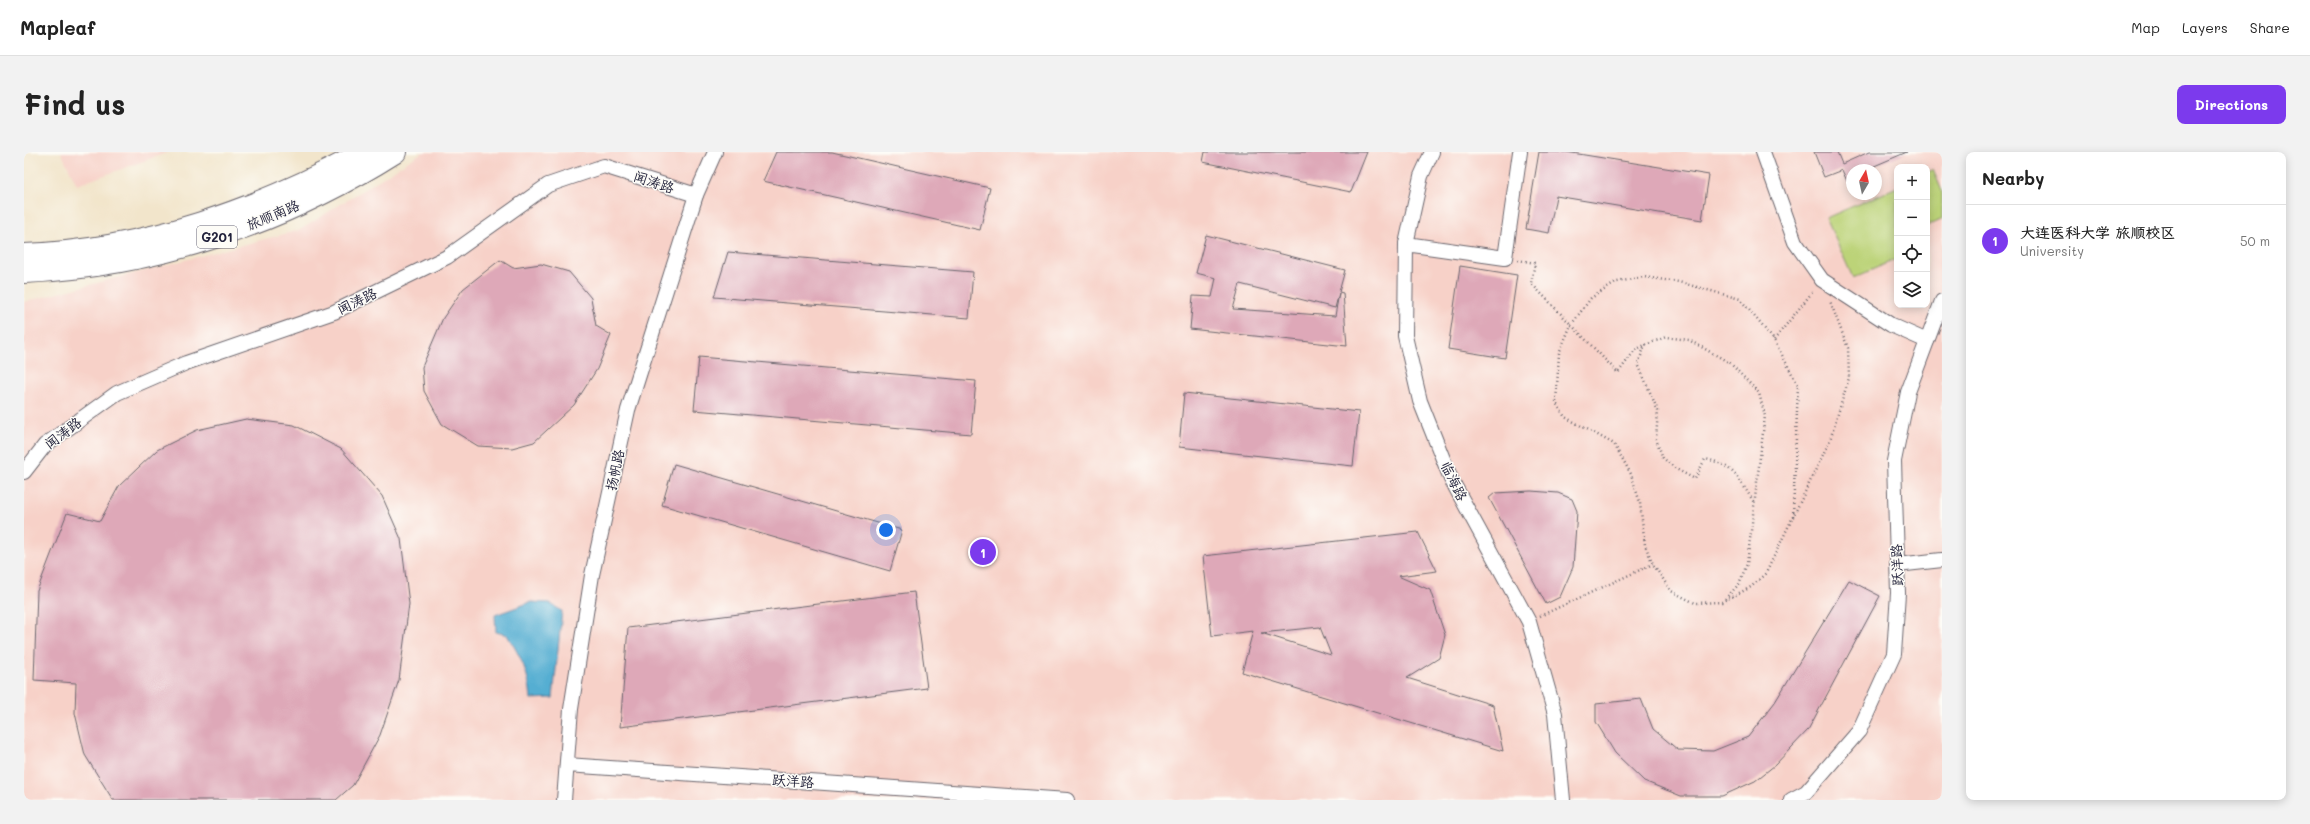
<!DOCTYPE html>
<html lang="en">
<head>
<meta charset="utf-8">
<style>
	body { margin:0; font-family:Mali,"LXGW WenKai TC",sans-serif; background:#f2f2f2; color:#222 }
	.controls { position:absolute; right:12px; top:12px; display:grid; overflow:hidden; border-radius:8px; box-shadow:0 2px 10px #0003 }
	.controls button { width:36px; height:36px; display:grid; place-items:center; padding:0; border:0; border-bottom:1px solid #e0e0e0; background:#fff; color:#222; font:20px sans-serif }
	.compass { position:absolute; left:1822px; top:12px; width:36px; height:36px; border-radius:50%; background:#fff; box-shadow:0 2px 10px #0003; rotate:9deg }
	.you { position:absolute; left:862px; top:378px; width:14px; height:14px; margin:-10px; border:3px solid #fff; border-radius:50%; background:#1a73e8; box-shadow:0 0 0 6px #1a73e833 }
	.badge { display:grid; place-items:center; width:26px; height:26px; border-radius:50%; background:#7c3aed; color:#fff; font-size:13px; font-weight:700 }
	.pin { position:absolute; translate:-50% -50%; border:2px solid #fff; box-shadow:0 1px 4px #0006 }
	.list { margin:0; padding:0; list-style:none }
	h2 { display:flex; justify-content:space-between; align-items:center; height:52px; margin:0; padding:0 16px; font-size:17px }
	h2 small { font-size:13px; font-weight:400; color:#767676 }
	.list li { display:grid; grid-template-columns:26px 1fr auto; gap:12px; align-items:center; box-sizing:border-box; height:72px; padding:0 16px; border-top:1px solid #e0e0e0 }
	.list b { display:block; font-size:15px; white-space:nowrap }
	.list p { margin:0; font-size:13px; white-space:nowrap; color:#767676 }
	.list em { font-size:13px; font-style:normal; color:#767676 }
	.icon { flex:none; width:22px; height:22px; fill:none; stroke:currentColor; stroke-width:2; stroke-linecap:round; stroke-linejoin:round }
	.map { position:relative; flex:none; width:1918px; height:648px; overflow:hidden; border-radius:8px }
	header { display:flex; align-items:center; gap:24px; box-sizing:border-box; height:56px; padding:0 20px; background:#fff; border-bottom:1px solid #e0e0e0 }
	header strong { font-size:19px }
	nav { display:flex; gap:22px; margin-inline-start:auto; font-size:14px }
	.intro { display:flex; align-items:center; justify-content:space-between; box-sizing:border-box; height:96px; padding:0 24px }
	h1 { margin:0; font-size:28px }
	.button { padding:10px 18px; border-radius:8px; background:#7c3aed; color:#fff; font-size:14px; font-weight:700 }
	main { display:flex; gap:24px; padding:0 24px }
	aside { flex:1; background:#fff; border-radius:8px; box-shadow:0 2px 10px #0003 }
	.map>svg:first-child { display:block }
	.built { fill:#f7d1c8; fill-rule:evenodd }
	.green { fill:#bcd378; stroke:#6f7a5a }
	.water { fill:#55aed2; stroke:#3c6886 }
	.building { fill:#dea8b8; fill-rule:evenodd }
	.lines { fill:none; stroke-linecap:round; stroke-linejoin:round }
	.street-casing { stroke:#6b666d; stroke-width:16 }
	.highway-casing { stroke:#6b666d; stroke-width:24 }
	.path { stroke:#6b666d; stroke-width:2.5; stroke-dasharray:1 3; stroke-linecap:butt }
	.street { stroke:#fff; stroke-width:14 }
	.highway { stroke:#fff; stroke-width:22 }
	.labels { text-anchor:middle; stroke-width:3; stroke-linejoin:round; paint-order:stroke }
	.shield { fill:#fdfcf7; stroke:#646373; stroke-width:1 }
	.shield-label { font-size:13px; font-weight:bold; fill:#22223b }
	.street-label { font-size:14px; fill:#22223b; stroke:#fdfcf7 }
</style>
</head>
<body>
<header>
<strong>Mapleaf</strong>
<nav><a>Map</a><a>Layers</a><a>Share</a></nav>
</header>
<div class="intro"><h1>Find us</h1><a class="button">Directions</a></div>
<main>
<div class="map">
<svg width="1918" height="648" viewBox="0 0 1918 648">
	<rect width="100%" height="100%" fill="#fdfcf7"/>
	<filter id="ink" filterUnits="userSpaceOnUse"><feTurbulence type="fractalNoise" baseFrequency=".025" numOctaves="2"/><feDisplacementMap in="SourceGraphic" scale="8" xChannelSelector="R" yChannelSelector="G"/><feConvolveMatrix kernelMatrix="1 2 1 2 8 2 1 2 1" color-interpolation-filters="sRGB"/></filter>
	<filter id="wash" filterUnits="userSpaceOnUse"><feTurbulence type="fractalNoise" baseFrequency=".012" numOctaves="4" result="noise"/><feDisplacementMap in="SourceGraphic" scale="16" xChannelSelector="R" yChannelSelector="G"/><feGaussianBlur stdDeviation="0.9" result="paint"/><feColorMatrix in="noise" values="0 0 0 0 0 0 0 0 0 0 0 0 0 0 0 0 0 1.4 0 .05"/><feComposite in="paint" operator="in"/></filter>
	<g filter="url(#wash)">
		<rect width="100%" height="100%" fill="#f2e5cb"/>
		<g class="built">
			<path d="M37 0H145L53 33Z"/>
			<path d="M399 0H1918V648H0V150L276 78ZM1873 15H1903V153H1873ZM1828 18H1852V42H1828Z"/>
		</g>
		<g class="green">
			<path d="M1909 18 1918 39V67L1903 74V20Z"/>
			<path d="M1873 35V107L1829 126 1802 66Z"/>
		</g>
		<path class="water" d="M507 450 525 451 538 459 529 546 507 547C505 521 497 505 483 483L472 480 471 463Z"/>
		<g id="blocks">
			<g class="building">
				<path d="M752 0H808L966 36 956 78 739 29Z"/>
				<path d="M1181 0H1343L1327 40 1179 10Z"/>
				<path d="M1515 0H1542L1685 23 1678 68 1532 44 1525 81 1502 77Z"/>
				<path d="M1790 0H1813L1818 12 1845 0H1883L1841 18H1828V40L1818 18 1800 25Z"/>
				<path d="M1182 83 1321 118 1315 140 1319 141 1323 194 1166 177 1169 144 1188 145 1192 126 1172 121ZM1216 132 1311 156 1315 141 1311 164 1209 157Z"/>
				<path d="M704 100 949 120 945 166 690 145Z"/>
				<path d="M476 108 489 116 517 112 545 120 567 146 572 174 587 183 573 217 550 253 510 290 488 296 454 294 418 272 400 239 398 215 419 166 439 137Z"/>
				<path d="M1436 114 1493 123 1481 206 1424 197Z"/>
				<path d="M675 205 952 229 947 282 670 258Z"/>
				<path d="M1160 241 1335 260 1329 314 1155 295Z"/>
				<path d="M222 267 270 273 317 297 358 344 377 387 385 452 375 528 356 583 329 633 312 648H89L61 603 51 561 52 531 10 528 13 439 43 361 76 369 95 334 133 298 173 278Z"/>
				<path d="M650 312 878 378 866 419 638 353Z"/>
				<path d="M1507 339 1534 341 1548 347 1553 359 1549 415 1536 445 1522 452 1465 346 1471 341Z"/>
				<path d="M1394 380 1413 419 1374 424 1406 438 1421 483 1415 506 1383 526 1469 553 1479 599 1218 520 1229 479 1188 484 1179 404ZM1296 475 1307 503 1237 481Z"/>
				<path d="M1825 428 1856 444 1784 578 1751 613 1731 629 1698 644H1657L1620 629 1591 601 1572 570V552L1617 547 1629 577 1654 598 1689 599 1724 585 1751 550Z"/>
				<path d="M890 440 903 536 596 575 604 476Z"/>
			</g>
		</g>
	</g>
	<g filter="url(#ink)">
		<use href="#blocks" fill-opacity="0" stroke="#6b666d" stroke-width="1"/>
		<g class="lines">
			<g class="street-casing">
				<g id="street">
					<path d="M1408 0 1397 24 1382 92 1381 184 1396 249 1427 327 1505 470 1531 562 1539 648"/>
					<path d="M1739 0 1771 90 1798 128 1867 173 1903 189"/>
					<path d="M1382 92 1481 106 1496 0"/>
					<path d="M0 320 21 293 93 241 162 211 310 160 423 105 524 33 580 14 672 43"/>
					<path d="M1873 413 1918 408"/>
					<path d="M543 613 1043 648"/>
					<path d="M540 648 547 557 568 423 604 258 672 43 691 0"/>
					<path d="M1767 648 1782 640 1835 579 1870 502 1874 441 1870 309 1884 240 1918 149"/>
				</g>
			</g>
			<g class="highway-casing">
				<g id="highway">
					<path d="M0 103C123 98 233 58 341 0"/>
					<path d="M0 120C132 114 259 71 371 0"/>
				</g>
			</g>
			<g class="path">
				<path d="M1494 108 1511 111 1507 131 1594 221 1611 198 1621 193"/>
				<path d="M1750 188 1790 138"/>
				<path d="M1769 364 1774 233 1750 188 1716 147 1655 130 1620 125 1593 130 1567 146 1547 173 1535 201 1532 251 1541 265 1590 292 1607 322 1616 351 1621 393 1629 412 1647 439 1671 451 1698 450 1727 435 1742 421 1806 288 1825 226 1824 196 1806 149"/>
				<path d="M1701 447 1715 432 1723 412 1741 264 1735 241 1706 211 1665 188 1642 185 1621 193 1614 212 1634 259 1632 287 1639 306 1652 317 1671 327 1681 307C1710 312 1716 329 1731 352"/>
				<path d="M1516 464 1629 412"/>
			</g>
			<use href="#street" class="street"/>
			<use href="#highway" class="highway"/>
		</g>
	</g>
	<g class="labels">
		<rect class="shield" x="173" y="74" width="40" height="22" rx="3"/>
		<g class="shield-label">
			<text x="193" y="90">G201</text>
		</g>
		<g class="street-label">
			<text transform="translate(630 30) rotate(18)" y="5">闻涛路</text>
			<text transform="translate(249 63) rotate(-23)" y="5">旅顺南路</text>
			<text transform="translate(333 149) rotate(-26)" y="5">闻涛路</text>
			<text transform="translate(39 281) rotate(-37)" y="5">闻涛路</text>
			<text transform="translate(591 318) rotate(-78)" y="5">扬帆路</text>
			<text transform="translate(1430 329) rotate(64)" y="5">临海路</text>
			<text transform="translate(1873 413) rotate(-92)" y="5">跃洋路</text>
			<text transform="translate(769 629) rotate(4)" y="5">跃洋路</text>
		</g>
	</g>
</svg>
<div class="controls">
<button>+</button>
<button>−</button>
<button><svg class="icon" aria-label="locate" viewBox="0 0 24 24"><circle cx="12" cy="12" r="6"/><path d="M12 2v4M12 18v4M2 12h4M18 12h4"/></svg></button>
<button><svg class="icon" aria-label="layers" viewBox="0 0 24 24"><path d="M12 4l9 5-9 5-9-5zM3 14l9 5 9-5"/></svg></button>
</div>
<svg class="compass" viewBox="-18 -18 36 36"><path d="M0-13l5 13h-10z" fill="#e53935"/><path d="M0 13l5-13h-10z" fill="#767676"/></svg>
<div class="you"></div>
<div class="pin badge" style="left:959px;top:400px">1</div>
</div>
<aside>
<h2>Nearby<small></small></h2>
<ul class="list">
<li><span class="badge">1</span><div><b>大连医科大学 旅顺校区</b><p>University</p></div><em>50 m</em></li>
</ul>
</aside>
</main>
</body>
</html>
